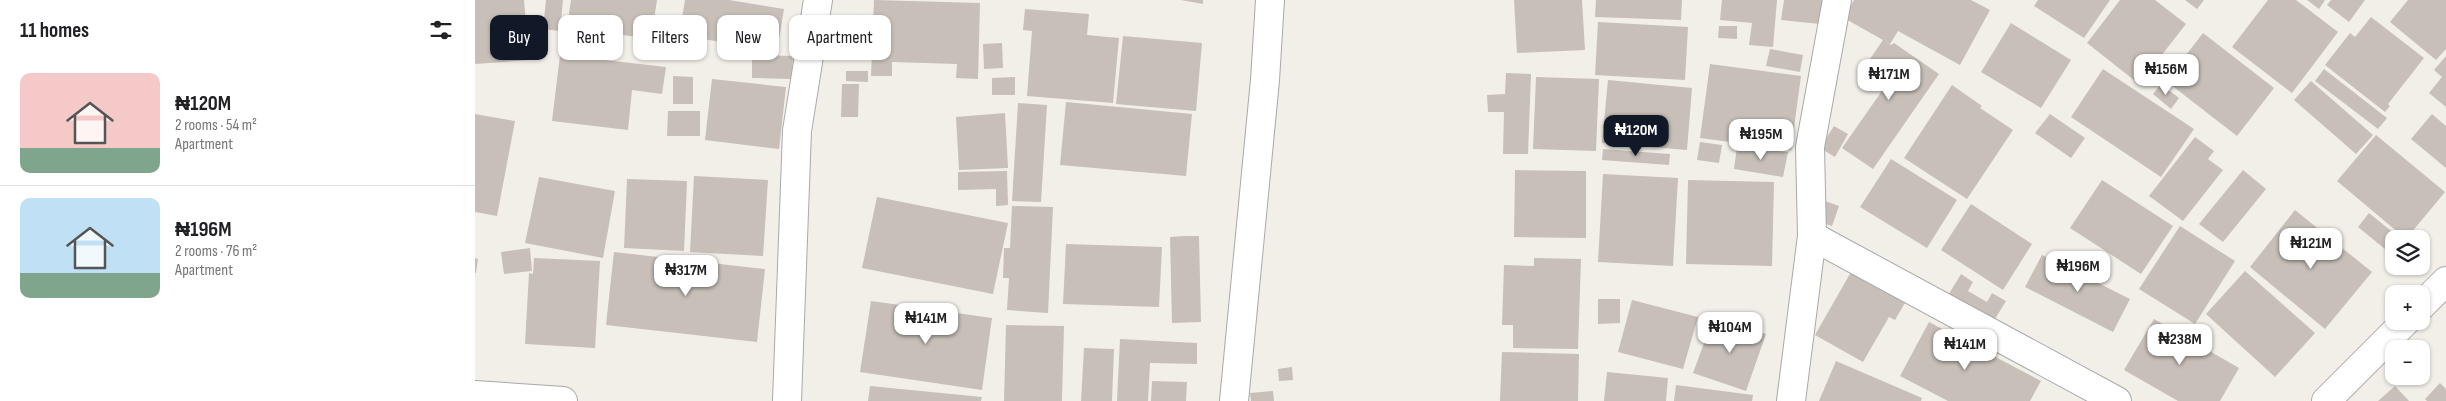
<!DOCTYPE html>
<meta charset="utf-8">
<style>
:root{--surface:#fff;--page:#f6f6f6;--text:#202124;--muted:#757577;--line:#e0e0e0;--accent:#111827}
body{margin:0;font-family:"Sofia Sans Condensed",sans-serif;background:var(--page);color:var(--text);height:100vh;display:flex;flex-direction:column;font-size:19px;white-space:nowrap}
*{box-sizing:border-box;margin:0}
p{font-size:16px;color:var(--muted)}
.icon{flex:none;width:28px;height:28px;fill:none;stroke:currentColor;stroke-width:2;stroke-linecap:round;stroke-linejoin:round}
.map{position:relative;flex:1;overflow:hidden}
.sheet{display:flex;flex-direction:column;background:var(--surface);width:475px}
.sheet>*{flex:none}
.guide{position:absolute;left:15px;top:15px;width:475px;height:45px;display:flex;gap:10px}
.tools{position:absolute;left:1910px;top:230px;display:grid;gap:10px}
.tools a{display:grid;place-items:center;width:45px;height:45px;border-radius:10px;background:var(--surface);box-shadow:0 1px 4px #0004;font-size:25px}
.price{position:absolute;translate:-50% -42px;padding:0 11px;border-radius:10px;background:#fff;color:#222;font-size:16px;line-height:32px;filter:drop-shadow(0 1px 2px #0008)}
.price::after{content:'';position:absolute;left:50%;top:30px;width:15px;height:11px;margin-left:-8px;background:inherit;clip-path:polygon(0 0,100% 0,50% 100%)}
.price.on{background:var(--accent);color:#fff}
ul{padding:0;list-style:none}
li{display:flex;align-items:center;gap:15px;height:125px;padding:0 20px}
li+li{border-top:1px solid var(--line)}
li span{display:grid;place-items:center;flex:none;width:140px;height:100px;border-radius:10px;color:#555}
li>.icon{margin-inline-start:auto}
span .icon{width:60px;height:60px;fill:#fffc;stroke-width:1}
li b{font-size:21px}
h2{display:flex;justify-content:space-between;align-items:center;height:60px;padding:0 20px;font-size:21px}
.tag{padding:0 18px;border-radius:10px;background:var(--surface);box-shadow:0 1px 4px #0004;font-size:18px;line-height:45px}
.tag.on{background:var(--accent);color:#fff}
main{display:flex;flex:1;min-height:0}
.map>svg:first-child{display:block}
.building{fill:#c7bfb8}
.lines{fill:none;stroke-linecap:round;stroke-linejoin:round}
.street-casing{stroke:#a9a9a9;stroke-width:30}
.street{stroke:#fff;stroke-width:28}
</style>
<main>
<section class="sheet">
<h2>11 homes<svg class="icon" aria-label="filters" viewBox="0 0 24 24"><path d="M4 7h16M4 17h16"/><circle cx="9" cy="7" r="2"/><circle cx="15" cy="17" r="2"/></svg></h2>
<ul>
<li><span style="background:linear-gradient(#f6c9c9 75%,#7fa58c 0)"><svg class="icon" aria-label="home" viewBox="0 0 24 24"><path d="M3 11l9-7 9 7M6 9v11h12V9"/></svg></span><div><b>₦120M</b><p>2 rooms · 54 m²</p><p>Apartment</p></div></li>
<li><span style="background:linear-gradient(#bfe0f5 75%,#7fa58c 0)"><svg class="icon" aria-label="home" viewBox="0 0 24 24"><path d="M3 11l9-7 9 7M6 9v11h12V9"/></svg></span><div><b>₦196M</b><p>2 rooms · 76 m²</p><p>Apartment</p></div></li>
</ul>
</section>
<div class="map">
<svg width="1971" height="401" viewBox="0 0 1971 401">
<rect width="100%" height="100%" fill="#f2efe9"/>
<path class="building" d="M 0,0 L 49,0 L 54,60 L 0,64 Z
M 71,0 L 88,0 L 85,31 L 68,29 Z
M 96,0 L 182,0 L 176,39 L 92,27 Z
M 210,0 L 254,0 L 309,9 L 302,51 L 204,35 Z
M 399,0 L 505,3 L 503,79 L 481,78 L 482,64 L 417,62 L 417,76 L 396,76 Z
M 706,0 L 728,0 L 728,4 Z
M 1039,0 L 1107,0 L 1110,50 L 1042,53 Z
M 1121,0 L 1207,0 L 1206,20 L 1120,17 Z
M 1247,0 L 1302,0 L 1298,47 L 1274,45 L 1277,23 L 1245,20 Z
M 1309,0 L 1348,0 L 1345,24 L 1306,20 Z
M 1379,0 L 1496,0 L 1515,10 L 1485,65 L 1423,31 L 1415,44 L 1369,18 Z
M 1563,0 L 1635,0 L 1609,38 L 1559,6 Z
M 1645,0 L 1680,0 L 1711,24 L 1664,84 L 1612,43 Z
M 1710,0 L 1729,0 L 1722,9 Z
M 1793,0 L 1821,0 L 1863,32 L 1817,93 L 1757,47 Z
M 1832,0 L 1850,0 L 1844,9 Z
M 1856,0 L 1890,0 L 1874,22 L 1852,5 Z
M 1933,0 L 1971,0 L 1971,49 L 1961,60 L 1915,22 Z
M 550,9 L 614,14 L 612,35 L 644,38 L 638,103 L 552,96 L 557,31 L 548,30 Z
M 1896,17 L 1949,58 L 1913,104 L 1915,106 L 1910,112 L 1850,65 L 1875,33 L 1880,37 Z
M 1123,22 L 1213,27 L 1210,80 L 1120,75 Z
M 1536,23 L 1596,60 L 1566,108 L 1506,72 Z
M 1244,26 L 1262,26 L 1262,39 L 1243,38 Z
M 1728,33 L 1799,88 L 1762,136 L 1691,81 Z
M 648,36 L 727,43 L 721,111 L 641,104 Z
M 1408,40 L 1416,45 L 1419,43 L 1464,74 L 1398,169 L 1367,148 L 1409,88 L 1386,72 Z
M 527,43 L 528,68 L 509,69 L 508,44 Z
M 1295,49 L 1328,55 L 1325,72 L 1291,66 Z
M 85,55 L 191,67 L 187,94 L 157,90 L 153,130 L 77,121 Z
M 277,55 L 318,56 L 317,79 L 277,78 Z
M 1971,56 L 1971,107 L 1954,93 L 1967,77 L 1959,70 Z
M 1235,64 L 1326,76 L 1316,150 L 1225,138 Z
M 1628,69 L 1719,129 L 1686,177 L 1596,117 Z
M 1849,69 L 1912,118 L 1903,129 L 1840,81 Z
M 371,71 L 393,71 L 393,82 L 371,81 Z
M 1031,73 L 1056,74 L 1053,154 L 1028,154 L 1029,112 L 1013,112 L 1012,95 L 1030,94 Z
M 198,76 L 218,77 L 218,104 L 198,104 Z
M 540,77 L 540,95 L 517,95 L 517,78 Z
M 1061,77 L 1124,79 L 1121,151 L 1058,149 Z
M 237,79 L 311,87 L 304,149 L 230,140 Z
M 1133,80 L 1217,88 L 1212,150 L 1127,143 Z
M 1836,81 L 1898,135 L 1881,154 L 1819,100 Z
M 367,84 L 384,84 L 383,117 L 366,117 Z
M 1686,84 L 1704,98 L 1696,109 L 1678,94 Z
M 1477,85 L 1507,106 L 1505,108 L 1538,130 L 1492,199 L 1429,158 Z
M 591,102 L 717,114 L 711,176 L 585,165 Z
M 543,103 L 572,105 L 566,202 L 537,201 Z
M 193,111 L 225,111 L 225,136 L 192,136 Z
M 530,113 L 533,168 L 484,170 L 481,117 Z
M 0,114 L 40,121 L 22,216 L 0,212 Z
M 1575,114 L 1610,138 L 1596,158 L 1560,133 Z
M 1957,114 L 1971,126 L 1971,168 L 1936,139 Z
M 1359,126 L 1373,134 L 1360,157 L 1345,148 Z
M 1901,135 L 1970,192 L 1931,239 L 1862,181 Z
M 1720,137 L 1739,151 L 1733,159 L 1748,170 L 1708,221 L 1674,196 Z
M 1225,142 L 1247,145 L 1244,163 L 1222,160 Z
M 1262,147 L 1313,152 L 1308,177 L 1259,169 Z
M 1128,149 L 1195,154 L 1194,165 L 1127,160 Z
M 1416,159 L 1482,200 L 1452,248 L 1385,207 Z
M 1040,170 L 1111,171 L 1111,238 L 1039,237 Z
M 1768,170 L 1791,189 L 1748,242 L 1724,224 Z
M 532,171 L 533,205 L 521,206 L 521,189 L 483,190 L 483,172 Z
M 1128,174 L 1203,178 L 1198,266 L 1123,262 Z
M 219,176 L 293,180 L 288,256 L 215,252 Z
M 64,177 L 140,191 L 128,258 L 50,243 Z
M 152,179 L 212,181 L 209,251 L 149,248 Z
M 1213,180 L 1299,182 L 1297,266 L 1211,264 Z
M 1627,180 L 1698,226 L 1666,274 L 1595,228 Z
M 402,197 L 533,223 L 518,294 L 387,268 Z
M 1350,201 L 1364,206 L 1357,226 L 1342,221 Z
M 1496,204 L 1557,244 L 1528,290 L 1466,250 Z
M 537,206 L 578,207 L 573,313 L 532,310 L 534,278 L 528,278 L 529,248 L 535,248 Z
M 1820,210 L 1897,272 L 1850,329 L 1775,267 Z
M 1894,213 L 1926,239 L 1919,239 L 1919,250 L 1916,254 L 1883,227 Z
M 1705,226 L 1760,261 L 1720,324 L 1664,289 Z
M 709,236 L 724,236 L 726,322 L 697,323 L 695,237 Z
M 591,244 L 687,247 L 684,307 L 588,304 Z
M 55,248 L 57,271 L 29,274 L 26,252 Z
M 139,252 L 290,269 L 282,342 L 131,325 Z
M 1567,255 L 1655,299 L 1638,332 L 1550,287 Z
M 0,258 L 3,259 L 1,273 L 0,273 Z
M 59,258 L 125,261 L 120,348 L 50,344 L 54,273 L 58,274 Z
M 1059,258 L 1106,259 L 1103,349 L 1038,348 L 1038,325 L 1027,325 L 1029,265 L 1059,266 Z
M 1380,265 L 1434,296 L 1420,320 L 1414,317 L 1388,362 L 1340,335 Z
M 1770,271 L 1840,333 L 1800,377 L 1731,314 Z
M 1486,274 L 1498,282 L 1493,291 L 1512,302 L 1517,293 L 1531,301 L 1517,324 L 1472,297 Z
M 1123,299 L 1145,299 L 1145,323 L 1123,324 Z
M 1157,300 L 1223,317 L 1208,369 L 1143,352 Z
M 396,301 L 517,318 L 507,390 L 385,372 Z
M 1239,316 L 1291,334 L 1271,391 L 1218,373 Z
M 1679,319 L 1764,368 L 1745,401 L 1703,401 L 1649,370 Z
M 1454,322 L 1566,381 L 1555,401 L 1473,401 L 1425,376 Z
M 531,325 L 589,326 L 587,401 L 529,401 Z
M 645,339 L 722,343 L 722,364 L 675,363 L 673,401 L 642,401 Z
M 609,348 L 639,349 L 637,401 L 606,401 Z
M 1027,352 L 1104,354 L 1103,401 L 1025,401 Z
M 1361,361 L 1447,398 L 1446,401 L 1344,401 Z
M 817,367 L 818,380 L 804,381 L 803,369 Z
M 1132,372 L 1193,378 L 1191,401 L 1129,401 Z
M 677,381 L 712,382 L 711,401 L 676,401 Z
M 1965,383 L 1971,389 L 1971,401 L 1952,401 L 1950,399 Z
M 1201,385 L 1278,395 L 1277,401 L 1199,401 Z
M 395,386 L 507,397 L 506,401 L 393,401 Z
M 1920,386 L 1934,401 L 1903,401 Z
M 798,391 L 799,401 L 776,401 L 775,393 Z"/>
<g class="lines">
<defs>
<path id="street" d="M 1337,236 L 1642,401
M 1946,306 L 1971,281
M 0,395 L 88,401
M 312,401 L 322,131 L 343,0
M 759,401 L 790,80 L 795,0
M 1316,401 L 1337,236 L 1335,147 L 1362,0
M 1851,401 L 1931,321"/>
</defs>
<use href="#street" class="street-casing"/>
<use href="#street" class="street"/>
</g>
</svg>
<div class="tools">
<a><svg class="icon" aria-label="layers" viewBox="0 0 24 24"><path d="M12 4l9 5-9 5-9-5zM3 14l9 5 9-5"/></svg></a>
<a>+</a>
<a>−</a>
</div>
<b class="price" style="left:1691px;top:96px">₦156M</b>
<b class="price" style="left:1414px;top:101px">₦171M</b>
<b class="price on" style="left:1161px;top:157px">₦120M</b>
<b class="price" style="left:1286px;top:161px">₦195M</b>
<b class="price" style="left:1836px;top:270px">₦121M</b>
<b class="price" style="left:1603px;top:293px">₦196M</b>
<b class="price" style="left:211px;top:297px">₦317M</b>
<b class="price" style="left:451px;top:345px">₦141M</b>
<b class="price" style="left:1255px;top:354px">₦104M</b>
<b class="price" style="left:1705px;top:366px">₦238M</b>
<b class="price" style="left:1490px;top:371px">₦141M</b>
<div class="guide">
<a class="tag on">Buy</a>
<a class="tag">Rent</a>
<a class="tag">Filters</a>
<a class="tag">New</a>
<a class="tag">Apartment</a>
</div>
</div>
</main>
